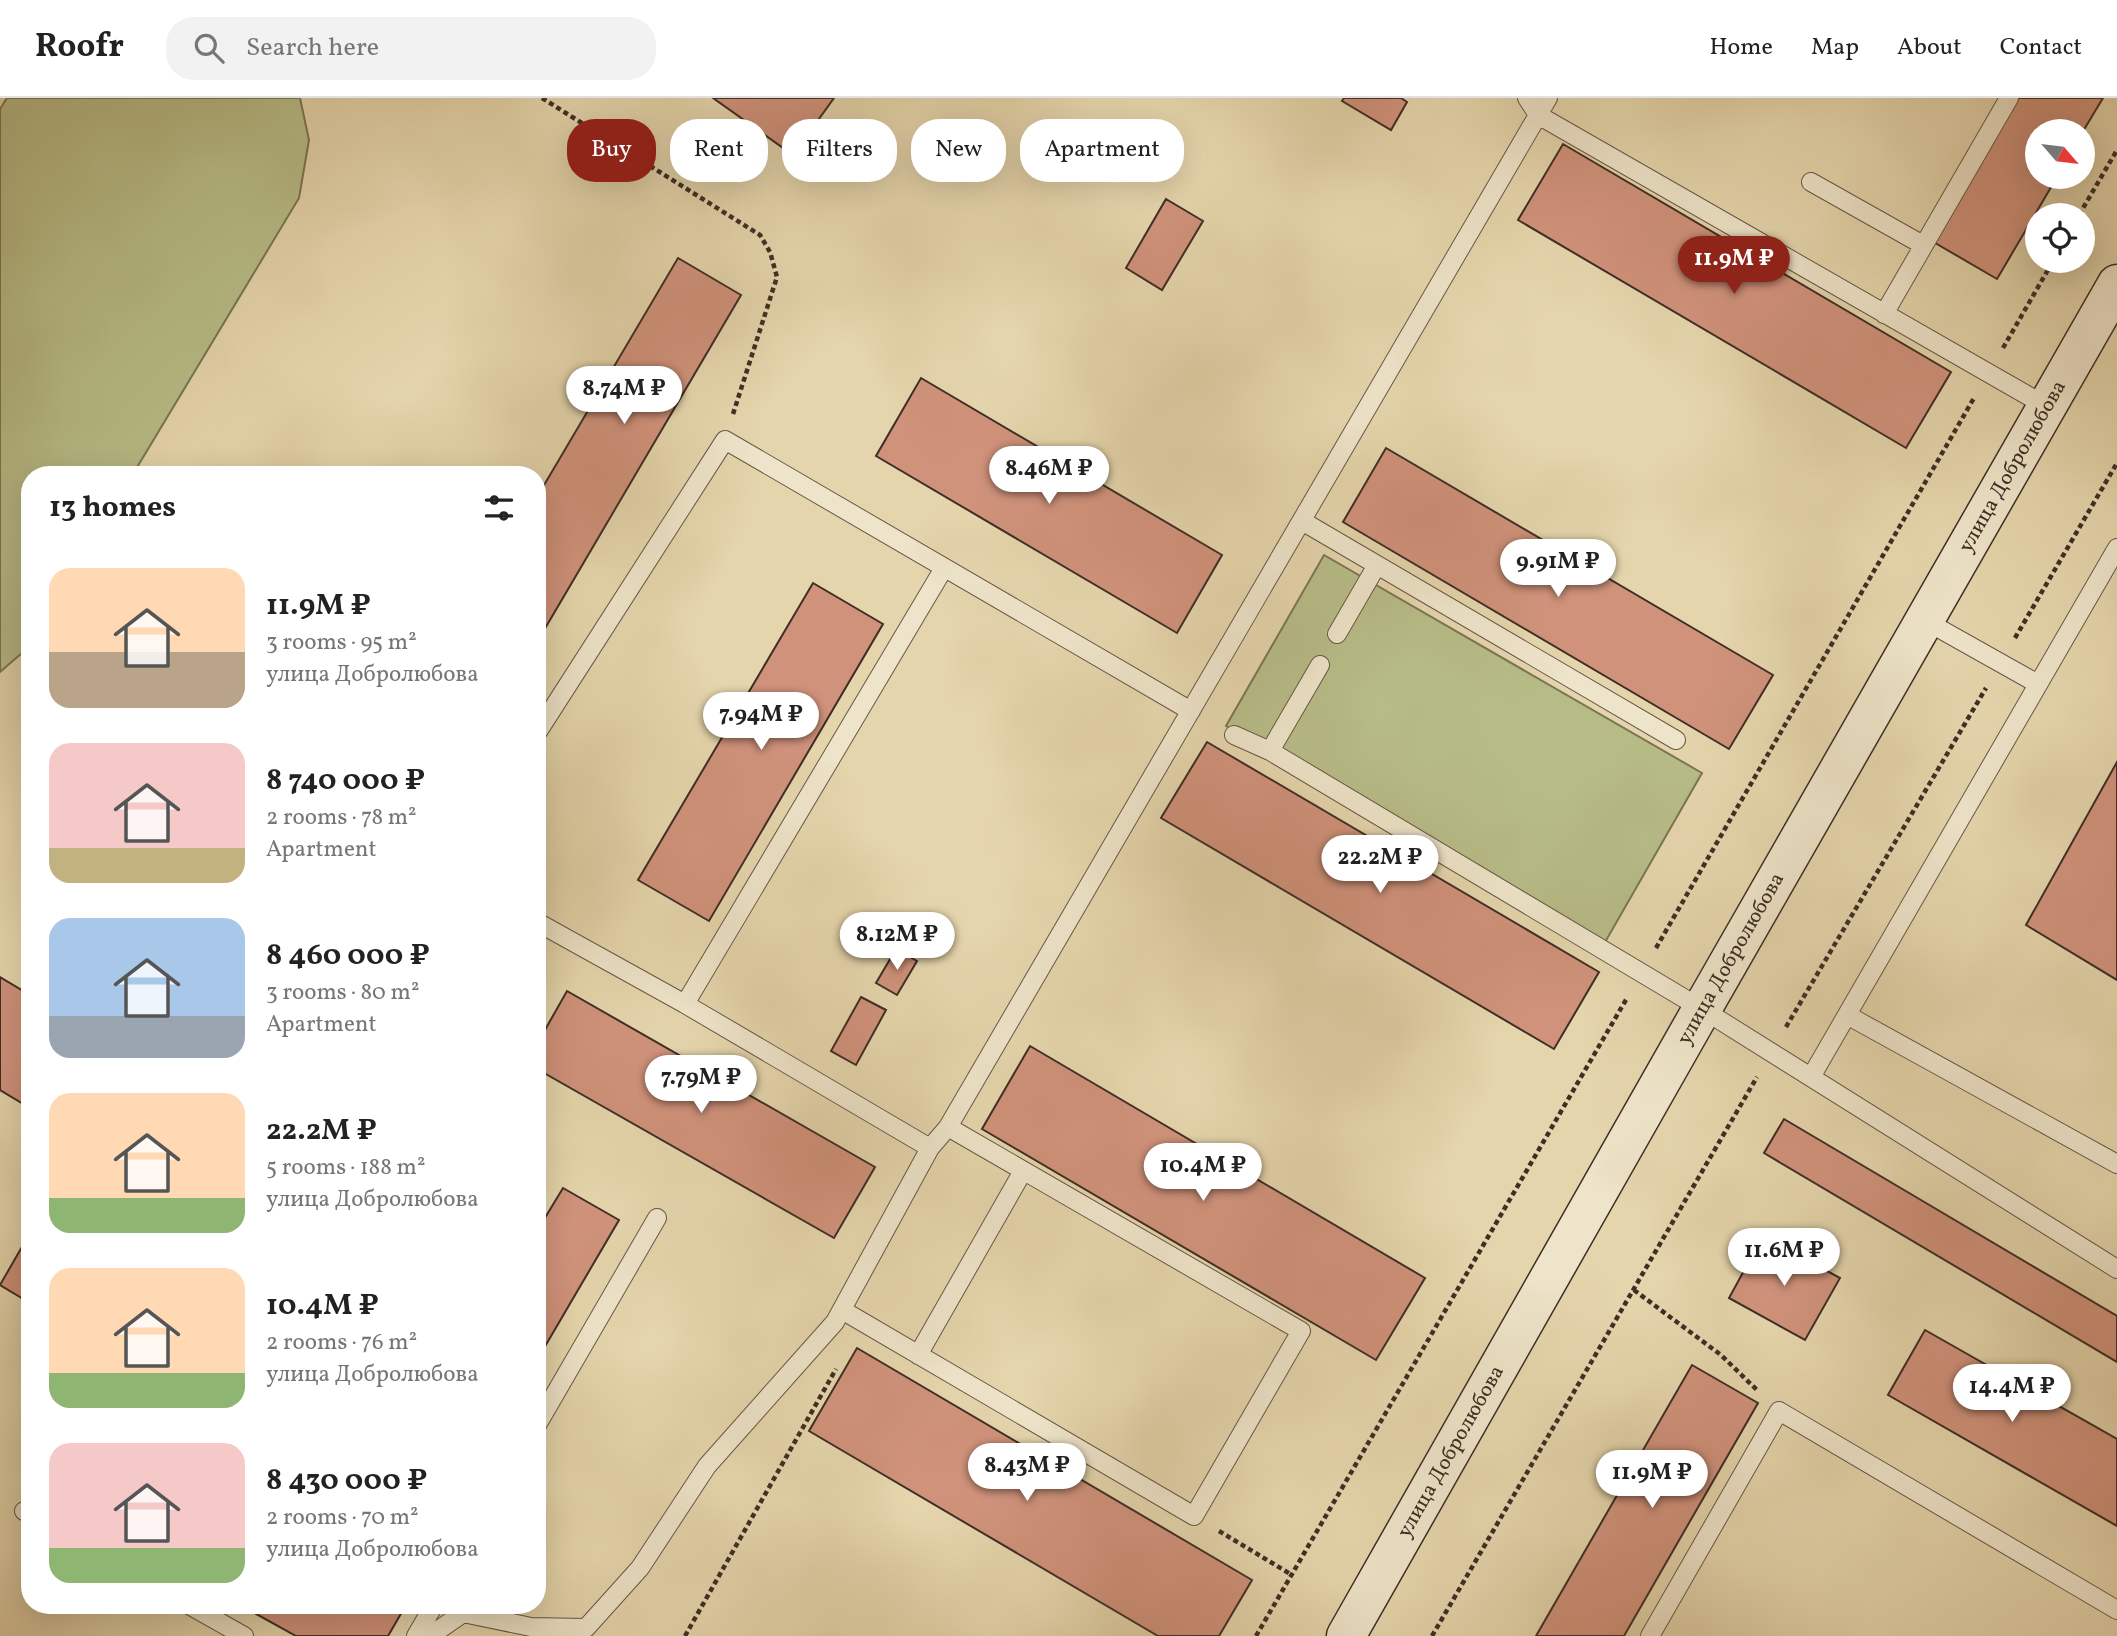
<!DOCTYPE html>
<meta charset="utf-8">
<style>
:root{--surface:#fff;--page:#f2f2f2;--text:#222;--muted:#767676;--line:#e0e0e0;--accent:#8f2418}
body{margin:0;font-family:Vollkorn,serif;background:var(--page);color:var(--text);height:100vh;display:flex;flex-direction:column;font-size:26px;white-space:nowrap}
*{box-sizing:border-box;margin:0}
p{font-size:23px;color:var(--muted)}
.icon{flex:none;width:38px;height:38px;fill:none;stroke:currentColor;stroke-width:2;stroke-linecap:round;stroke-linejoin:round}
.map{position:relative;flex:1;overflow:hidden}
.side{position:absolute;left:21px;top:368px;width:525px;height:1148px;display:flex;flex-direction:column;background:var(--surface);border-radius:28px;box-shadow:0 7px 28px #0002}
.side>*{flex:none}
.top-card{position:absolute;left:567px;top:21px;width:665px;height:63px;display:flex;gap:14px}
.needle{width:46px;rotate:118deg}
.tools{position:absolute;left:2025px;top:21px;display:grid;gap:14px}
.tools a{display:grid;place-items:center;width:70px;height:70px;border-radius:50%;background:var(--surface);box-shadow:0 7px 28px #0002;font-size:35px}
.price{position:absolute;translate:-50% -60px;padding:0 16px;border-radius:24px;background:#fff;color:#222;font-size:23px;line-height:46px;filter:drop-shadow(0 2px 4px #0008)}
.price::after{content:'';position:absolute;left:50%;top:42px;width:21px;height:16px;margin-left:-10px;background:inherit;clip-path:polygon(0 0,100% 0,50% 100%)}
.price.current{background:var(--accent);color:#fff}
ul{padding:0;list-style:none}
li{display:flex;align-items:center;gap:21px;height:175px;padding:0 28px}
li span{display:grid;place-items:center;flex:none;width:196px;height:140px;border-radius:21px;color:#555}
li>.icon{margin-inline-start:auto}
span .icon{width:84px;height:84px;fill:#fffc;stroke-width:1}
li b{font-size:30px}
h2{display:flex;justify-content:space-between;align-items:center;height:84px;padding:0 28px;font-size:30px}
.pill{padding:0 24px;border-radius:28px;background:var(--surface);box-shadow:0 7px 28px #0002;font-size:24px;line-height:63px}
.pill.current{background:var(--accent);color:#fff}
header{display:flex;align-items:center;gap:42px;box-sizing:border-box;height:98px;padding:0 35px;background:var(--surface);border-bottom:2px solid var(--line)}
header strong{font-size:33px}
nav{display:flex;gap:38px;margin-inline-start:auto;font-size:24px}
.search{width:490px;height:63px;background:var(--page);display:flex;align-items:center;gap:18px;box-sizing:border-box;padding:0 24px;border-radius:28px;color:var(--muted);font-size:26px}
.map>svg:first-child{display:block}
.green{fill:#b7bc87;stroke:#7a7556;stroke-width:2}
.building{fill:#d0927b;stroke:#3e2e25;stroke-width:2}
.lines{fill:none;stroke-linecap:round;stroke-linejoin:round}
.lane-casing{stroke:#685847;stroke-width:20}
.secondary-casing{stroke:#3e2e25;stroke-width:41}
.path{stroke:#3e2e25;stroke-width:4.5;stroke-dasharray:5 3.5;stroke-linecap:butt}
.lane{stroke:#eee4c9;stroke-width:18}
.secondary{stroke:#eee4c9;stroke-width:38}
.labels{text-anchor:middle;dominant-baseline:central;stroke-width:5;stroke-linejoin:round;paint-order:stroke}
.street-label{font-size:21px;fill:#3e2e25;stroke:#eee4c9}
</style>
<header>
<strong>Roofr</strong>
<div class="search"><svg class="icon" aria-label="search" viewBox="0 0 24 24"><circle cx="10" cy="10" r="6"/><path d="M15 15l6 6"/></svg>Search here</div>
<nav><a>Home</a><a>Map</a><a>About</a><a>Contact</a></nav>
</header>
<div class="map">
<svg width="2117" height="1538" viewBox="0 0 2117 1538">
<rect width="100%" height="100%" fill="#e5d5ac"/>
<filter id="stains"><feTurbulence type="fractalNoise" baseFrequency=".00286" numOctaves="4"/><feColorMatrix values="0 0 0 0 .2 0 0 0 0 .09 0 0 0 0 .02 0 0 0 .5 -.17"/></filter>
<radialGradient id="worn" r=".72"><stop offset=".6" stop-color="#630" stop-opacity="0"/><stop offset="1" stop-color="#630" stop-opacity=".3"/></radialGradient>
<path class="green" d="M 7,0 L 300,0 L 309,42 L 299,100 L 133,376 L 30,376 L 30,548 L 0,574 L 0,11 Z
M 1324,457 L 1702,675 L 1604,846 L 1226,628 Z"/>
<path class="building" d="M 713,0 L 834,0 L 793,57 Z
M 1344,0 L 1401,0 L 1407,4 L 1391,32 L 1342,3 Z
M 2014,0 L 2103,0 L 2082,35 L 2082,33 L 2037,33 L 2037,79 L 2057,79 L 1997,181 L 1930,142 Z
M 1563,46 L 1951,274 L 1906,350 L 1518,122 Z
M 1166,101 L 1203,123 L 1162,192 L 1126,170 Z
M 678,160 L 741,197 L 537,544 L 537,399 Z
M 921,280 L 1222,457 L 1177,535 L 876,358 Z
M 1386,350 L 1773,577 L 1729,651 L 1343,424 Z
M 813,485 L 883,526 L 709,823 L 638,782 Z
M 1207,644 L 1599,874 L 1554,951 L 1161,720 Z
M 2117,664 L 2117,882 L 2026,827 Z
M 896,851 L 917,863 L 897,897 L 876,885 Z
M 0,879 L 30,897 L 30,1010 L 0,992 Z
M 567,893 L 875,1069 L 834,1140 L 537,971 L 537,946 Z
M 861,899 L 886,912 L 856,967 L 831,953 Z
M 1030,948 L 1425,1180 L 1376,1262 L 982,1031 Z
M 1784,1021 L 2117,1218 L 2117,1264 L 1764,1055 Z
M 563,1090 L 619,1122 L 537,1262 L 537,1133 Z
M 30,1135 L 30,1205 L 0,1187 Z
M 1763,1138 L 1840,1180 L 1805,1242 L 1729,1200 Z
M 1925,1232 L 2117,1341 L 2117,1428 L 1888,1297 Z
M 857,1250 L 1252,1482 L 1219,1538 L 1158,1538 L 809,1333 Z
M 1692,1267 L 1758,1305 L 1624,1538 L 1536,1538 Z
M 240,1507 L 406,1507 L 388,1538 L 296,1538 Z"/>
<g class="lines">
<defs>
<path id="lane" d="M 1548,0 L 1538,17 L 2046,308
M 1811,84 L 1923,147
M 1884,216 L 2009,0
M 1302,423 L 1676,642
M 1924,522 L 2038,586
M 1337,536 L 1377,467
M 537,635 L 725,342 L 1191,613
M 1234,637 L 1270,653 L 1702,911 L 2117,1171
M 1270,653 L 1320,567
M 537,824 L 685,906 L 930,1050
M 685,906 L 944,470
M 1847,917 L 2117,1066
M 1811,979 L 2117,450
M 842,1212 L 1194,1418 L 1301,1233 L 948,1029
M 918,1257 L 1023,1073
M 537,1327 L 657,1120
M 24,1413 L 30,1416
M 189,1507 L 244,1538
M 416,1538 L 434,1507
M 430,1538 L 463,1515 L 531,1529 L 586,1530 L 640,1470 L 707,1368 L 835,1224 L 930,1050 L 948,1029 L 1538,17 L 1527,0
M 1650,1538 L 1779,1313 L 2117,1512"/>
<g id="secondary">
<path id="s1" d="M 1346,1538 L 1702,911 L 2117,186"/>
</g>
</defs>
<use href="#lane" class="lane-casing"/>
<use href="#secondary" class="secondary-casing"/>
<path class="path" d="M 542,0 L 760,137 L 770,154 L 777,179 L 733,316
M 2079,117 L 2117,52
M 2003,250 L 2053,163
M 2015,540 L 2117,365
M 1656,850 L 1974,300
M 1786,929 L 1986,590
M 1634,1192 L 1721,1257 L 1758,1293
M 1219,1433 L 1292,1477
M 685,1538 L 836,1271
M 1256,1538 L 1627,900
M 1432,1538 L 1757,979"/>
<use href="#lane" class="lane"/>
<use href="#secondary" class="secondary"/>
</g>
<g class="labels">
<g class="street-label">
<text stroke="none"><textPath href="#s1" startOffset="1346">улица Добролюбова</textPath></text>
<text stroke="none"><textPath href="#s1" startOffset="779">улица Добролюбова</textPath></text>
<text stroke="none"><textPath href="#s1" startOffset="212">улица Добролюбова</textPath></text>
</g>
</g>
<rect width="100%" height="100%" filter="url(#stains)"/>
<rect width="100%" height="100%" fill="url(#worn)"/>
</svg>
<div class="tools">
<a><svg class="needle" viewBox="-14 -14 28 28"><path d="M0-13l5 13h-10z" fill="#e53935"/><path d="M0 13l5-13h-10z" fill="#767676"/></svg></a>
<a><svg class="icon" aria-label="locate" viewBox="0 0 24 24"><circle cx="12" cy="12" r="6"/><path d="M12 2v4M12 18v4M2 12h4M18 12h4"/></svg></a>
</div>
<b class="price current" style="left:1734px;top:198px">11.9M ₽</b>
<b class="price" style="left:624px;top:328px">8.74M ₽</b>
<b class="price" style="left:1049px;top:408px">8.46M ₽</b>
<b class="price" style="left:1558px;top:501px">9.91M ₽</b>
<b class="price" style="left:761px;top:654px">7.94M ₽</b>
<b class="price" style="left:1380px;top:797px">22.2M ₽</b>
<b class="price" style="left:897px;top:874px">8.12M ₽</b>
<b class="price" style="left:701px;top:1017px">7.79M ₽</b>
<b class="price" style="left:1203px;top:1105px">10.4M ₽</b>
<b class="price" style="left:1784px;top:1190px">11.6M ₽</b>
<b class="price" style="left:2012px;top:1326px">14.4M ₽</b>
<b class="price" style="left:1027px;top:1405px">8.43M ₽</b>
<b class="price" style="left:1652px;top:1412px">11.9M ₽</b>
<div class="top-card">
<a class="pill current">Buy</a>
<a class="pill">Rent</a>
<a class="pill">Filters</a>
<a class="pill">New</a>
<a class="pill">Apartment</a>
</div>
<section class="side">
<h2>13 homes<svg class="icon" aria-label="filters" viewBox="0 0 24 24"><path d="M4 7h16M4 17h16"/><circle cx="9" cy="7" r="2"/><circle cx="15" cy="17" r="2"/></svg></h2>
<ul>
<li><span style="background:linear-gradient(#ffd9b3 60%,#b9a48a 0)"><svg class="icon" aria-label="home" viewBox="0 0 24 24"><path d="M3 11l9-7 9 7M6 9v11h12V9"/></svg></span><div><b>11.9M ₽</b><p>3 rooms · 95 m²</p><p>улица Добролюбова</p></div></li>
<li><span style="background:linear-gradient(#f6c9c9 75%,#c2b280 0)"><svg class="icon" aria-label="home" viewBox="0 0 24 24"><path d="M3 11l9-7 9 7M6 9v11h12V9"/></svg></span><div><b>8 740 000 ₽</b><p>2 rooms · 78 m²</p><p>Apartment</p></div></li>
<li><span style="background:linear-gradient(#a9c7e8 70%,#9aa5b1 0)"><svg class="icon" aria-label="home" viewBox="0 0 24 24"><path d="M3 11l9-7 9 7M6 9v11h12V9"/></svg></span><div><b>8 460 000 ₽</b><p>3 rooms · 80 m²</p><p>Apartment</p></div></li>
<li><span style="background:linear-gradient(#ffd9b3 75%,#8fb573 0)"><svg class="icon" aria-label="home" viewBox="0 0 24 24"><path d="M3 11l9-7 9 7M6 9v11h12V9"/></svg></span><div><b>22.2M ₽</b><p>5 rooms · 188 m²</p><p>улица Добролюбова</p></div></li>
<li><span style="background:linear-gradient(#ffd9b3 75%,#8fb573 0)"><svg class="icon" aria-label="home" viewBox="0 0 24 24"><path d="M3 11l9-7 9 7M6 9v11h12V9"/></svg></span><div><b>10.4M ₽</b><p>2 rooms · 76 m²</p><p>улица Добролюбова</p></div></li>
<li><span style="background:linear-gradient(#f6c9c9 75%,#8fb573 0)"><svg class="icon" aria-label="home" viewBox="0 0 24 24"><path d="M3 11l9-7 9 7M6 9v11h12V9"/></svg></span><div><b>8 430 000 ₽</b><p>2 rooms · 70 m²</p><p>улица Добролюбова</p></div></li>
</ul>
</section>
</div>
